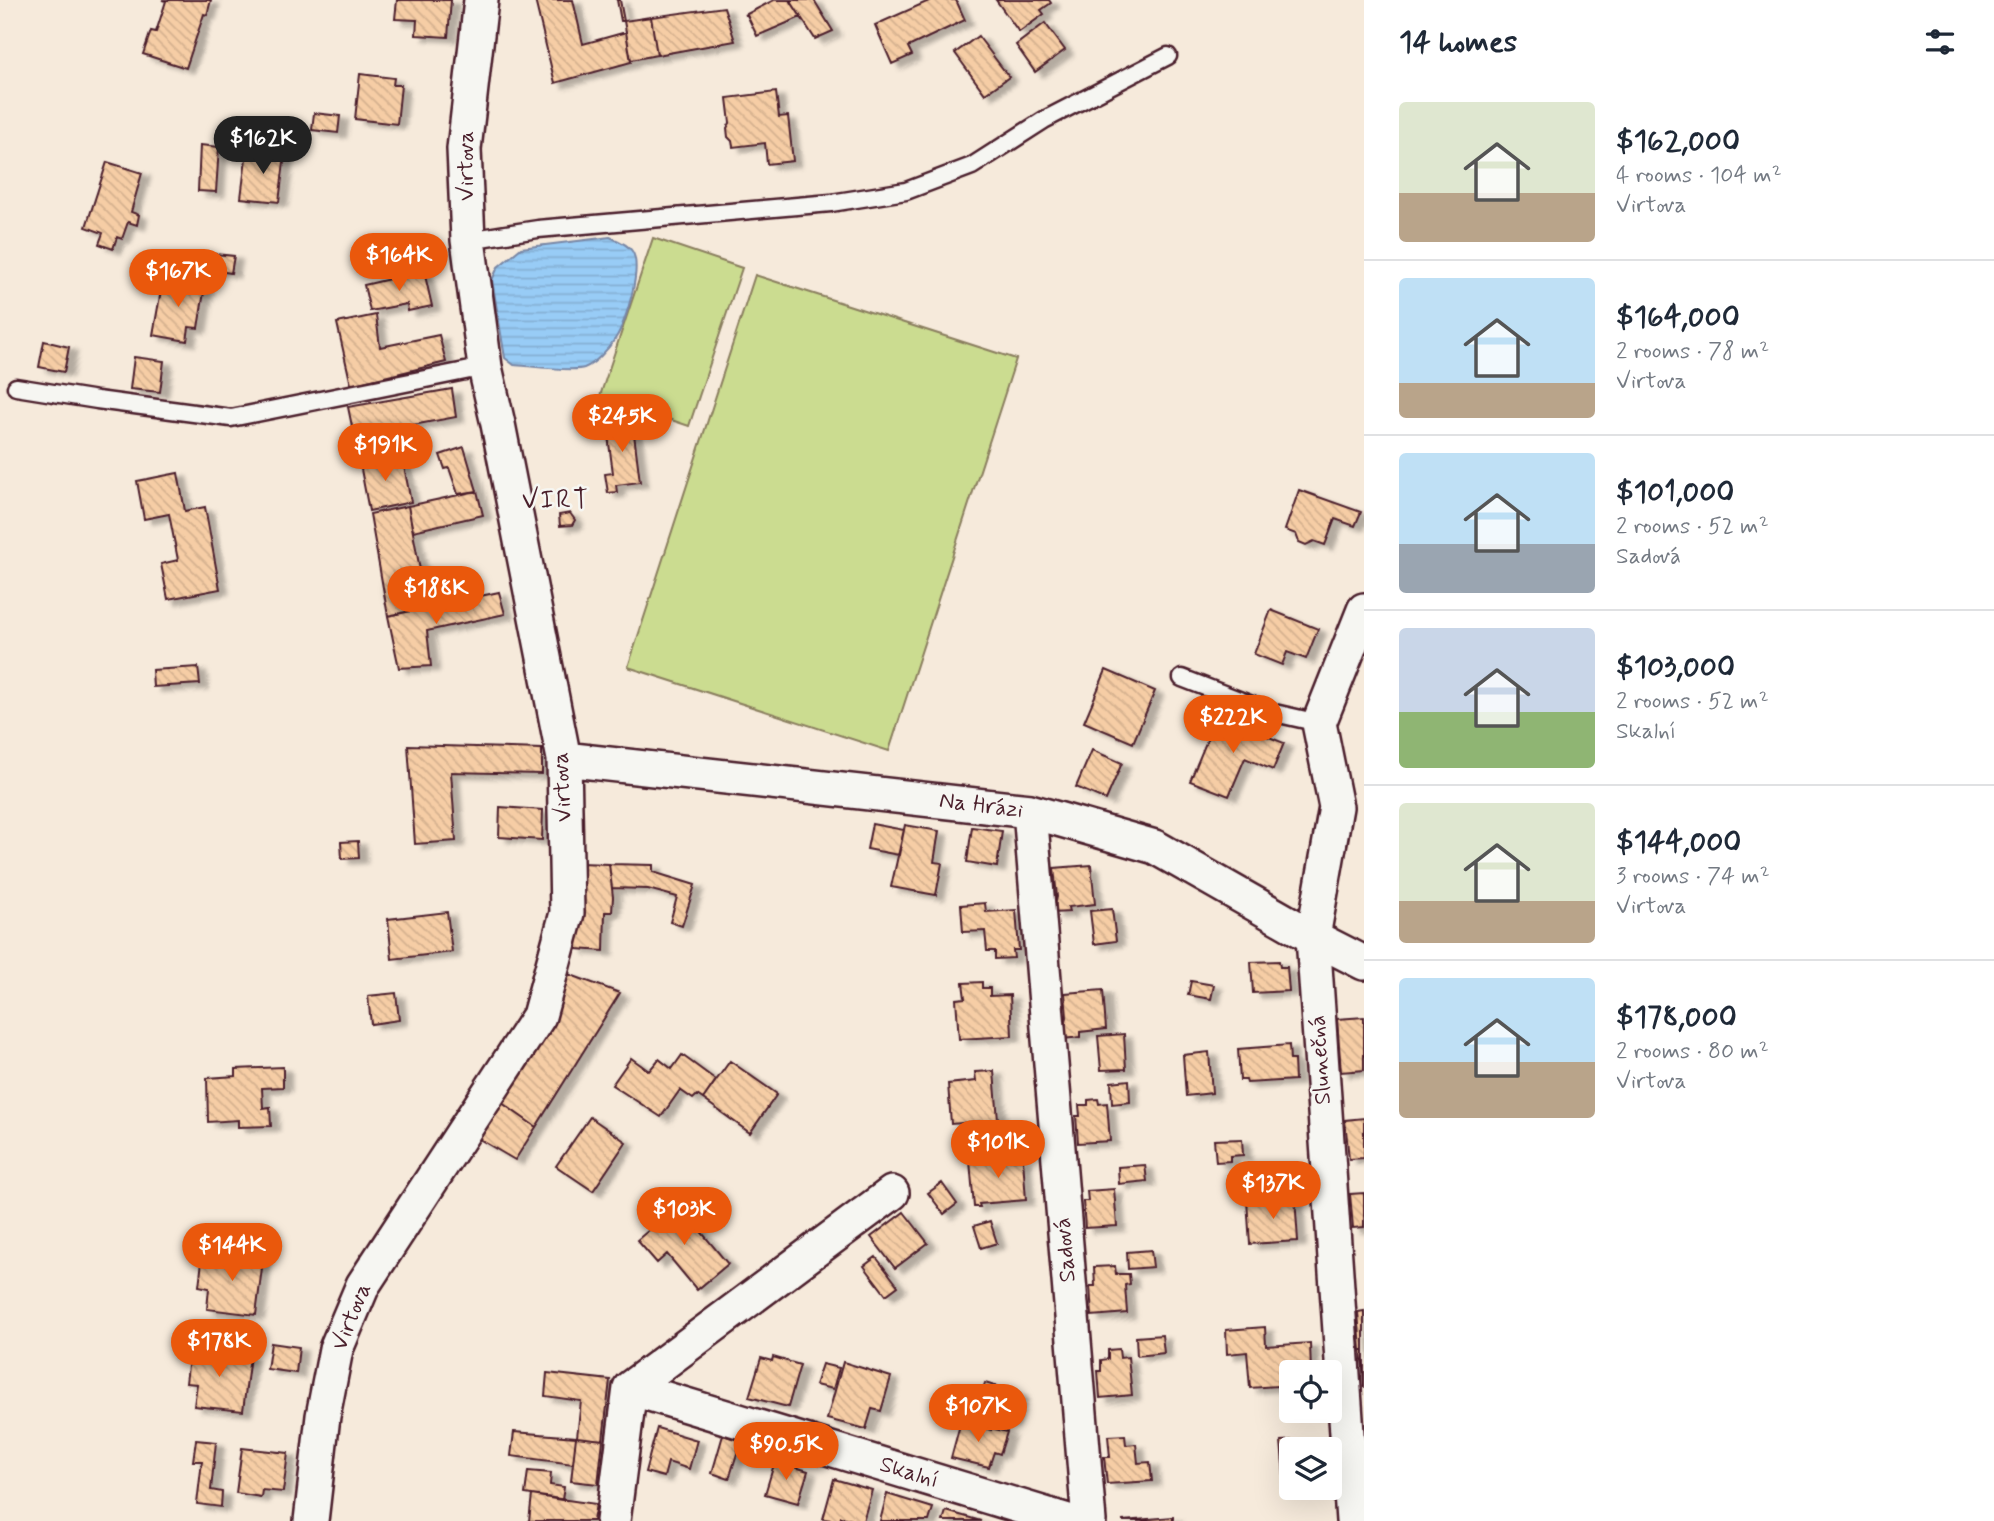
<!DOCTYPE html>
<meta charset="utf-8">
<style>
:root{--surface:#fff;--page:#f2f2f3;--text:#1f2937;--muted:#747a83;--line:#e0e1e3;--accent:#ea580c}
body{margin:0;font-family:Mynerve,sans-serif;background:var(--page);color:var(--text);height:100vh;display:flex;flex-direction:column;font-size:26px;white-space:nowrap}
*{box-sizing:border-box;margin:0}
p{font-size:23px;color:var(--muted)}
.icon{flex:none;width:38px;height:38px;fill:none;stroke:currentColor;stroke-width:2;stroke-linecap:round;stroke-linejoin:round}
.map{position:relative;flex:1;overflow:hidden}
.details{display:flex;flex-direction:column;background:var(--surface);width:630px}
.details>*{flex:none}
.controls{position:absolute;left:1279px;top:1360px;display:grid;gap:14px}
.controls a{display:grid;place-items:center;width:63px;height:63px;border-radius:7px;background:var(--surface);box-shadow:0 7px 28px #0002;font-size:35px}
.price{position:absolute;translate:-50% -60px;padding:0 16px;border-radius:24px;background:var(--accent);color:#fff;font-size:23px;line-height:46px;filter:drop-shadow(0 2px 4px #0008)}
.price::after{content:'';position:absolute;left:50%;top:42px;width:21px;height:16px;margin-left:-10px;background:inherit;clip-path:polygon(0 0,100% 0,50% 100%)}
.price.on{background:#222;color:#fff}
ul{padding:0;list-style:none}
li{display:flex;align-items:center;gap:21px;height:175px;padding:0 35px}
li+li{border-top:2px solid var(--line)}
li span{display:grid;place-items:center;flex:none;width:196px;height:140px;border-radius:7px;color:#555}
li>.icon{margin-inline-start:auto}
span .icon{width:84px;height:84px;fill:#fffc;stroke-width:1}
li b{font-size:30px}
h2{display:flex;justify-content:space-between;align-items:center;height:84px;padding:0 35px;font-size:30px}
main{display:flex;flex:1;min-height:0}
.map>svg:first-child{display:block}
.garden{fill:#cbdc90;stroke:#8a7e5e;stroke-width:2}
.water{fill:url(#water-rules);stroke:#7987a5;stroke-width:2}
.building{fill:url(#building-back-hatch);stroke:#4a1f2b;stroke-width:2;filter:url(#shadow)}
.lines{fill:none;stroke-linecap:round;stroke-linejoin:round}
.lane-casing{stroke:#4a1f2b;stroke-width:21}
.street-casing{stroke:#4a1f2b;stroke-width:38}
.lane{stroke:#f6f6f2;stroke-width:16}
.street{stroke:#f6f6f2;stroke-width:33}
.labels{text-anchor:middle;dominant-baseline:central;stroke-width:5;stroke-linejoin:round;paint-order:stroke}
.street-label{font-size:23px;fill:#4a1f2b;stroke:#f6f6f2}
.quarter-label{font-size:26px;letter-spacing:2px;fill:#4a1f2b;stroke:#f6f6f2}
</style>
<main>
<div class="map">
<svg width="1364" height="1521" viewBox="0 0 1364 1521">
<defs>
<pattern id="water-rules" width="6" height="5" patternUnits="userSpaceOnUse" patternTransform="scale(1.75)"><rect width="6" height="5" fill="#98ccf6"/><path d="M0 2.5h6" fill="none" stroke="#84afd3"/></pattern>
<pattern id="building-back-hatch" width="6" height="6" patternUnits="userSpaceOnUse" patternTransform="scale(1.75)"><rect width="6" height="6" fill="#f6cda5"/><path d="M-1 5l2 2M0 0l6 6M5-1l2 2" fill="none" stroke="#d4b08e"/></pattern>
<filter id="shadow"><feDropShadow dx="8" dy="4.5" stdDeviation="2" flood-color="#0004"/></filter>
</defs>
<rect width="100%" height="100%" fill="#f6eadb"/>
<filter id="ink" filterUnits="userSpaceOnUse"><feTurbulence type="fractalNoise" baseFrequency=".0143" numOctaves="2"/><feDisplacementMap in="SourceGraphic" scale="14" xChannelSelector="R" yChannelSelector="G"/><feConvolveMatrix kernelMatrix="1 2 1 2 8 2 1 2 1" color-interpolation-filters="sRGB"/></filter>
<g filter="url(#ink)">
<path class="garden" d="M 653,238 L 742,268 L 689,426 L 600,396 Z
M 755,275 L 1016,359 L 889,751 L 628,667 Z"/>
<path class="water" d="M 610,237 C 617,240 628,244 632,251 C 643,267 626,323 615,339 C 608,349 595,364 584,368 C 572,372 529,366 514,365 L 505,358 L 492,280 L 498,267 L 521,248 Z"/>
<path class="building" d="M 162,0 L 211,0 L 207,15 L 204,14 L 186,68 L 143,54 L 151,31 L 156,32 L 166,1 Z
M 397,0 L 451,0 L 448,37 L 416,35 L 417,20 L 395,19 Z
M 535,0 L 573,0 L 583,44 L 626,32 L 631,62 L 555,83 Z
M 617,0 L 620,0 L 624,21 L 621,21 Z
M 774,0 L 790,0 L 801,17 L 757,36 L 747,15 L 745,15 Z
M 790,0 L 814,0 L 833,31 L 815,39 Z
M 931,0 L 956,0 L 965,20 L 908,47 L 912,55 L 892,64 L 875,25 Z
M 996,0 L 1049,0 L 1051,3 L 1041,10 L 1044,14 L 1019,32 Z
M 724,7 L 735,41 L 657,55 L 651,17 Z
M 651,17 L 657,55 L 631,60 L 624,21 Z
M 1045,23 L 1065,50 L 1035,72 L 1016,45 Z
M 978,36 L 1009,77 L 985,94 L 955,53 Z
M 360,74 L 394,78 L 393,85 L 401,85 L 397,124 L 355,119 Z
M 776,92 L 779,117 L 788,116 L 793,161 L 767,164 L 765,143 L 733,147 L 732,141 L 728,137 L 727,128 L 730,123 L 727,98 Z
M 314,113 L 340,116 L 338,133 L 312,130 Z
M 200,145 L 219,147 L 216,192 L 198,191 Z
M 247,150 L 285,154 L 279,202 L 241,198 Z
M 107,162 L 142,173 L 131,212 L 139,215 L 137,225 L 128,222 L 122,239 L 117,237 L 113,249 L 99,244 L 103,233 L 86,227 Z
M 215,254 L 234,256 L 231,273 L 213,270 Z
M 424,271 L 432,306 L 408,311 L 407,304 L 370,311 L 364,285 Z
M 163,279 L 205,286 L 198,328 L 189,327 L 187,341 L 153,335 Z
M 376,315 L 380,347 L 439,335 L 446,362 L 351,385 L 337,323 Z
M 44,341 L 69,347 L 64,372 L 39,367 Z
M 134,357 L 164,361 L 160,392 L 130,389 Z
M 452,389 L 456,417 L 354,436 L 348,407 Z
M 632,418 L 640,482 L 616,485 L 617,492 L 608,493 L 605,474 L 613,473 L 606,421 Z
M 383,431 L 388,459 L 360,464 L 354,436 Z
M 464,447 L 477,491 L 458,494 L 449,468 L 445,469 L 440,455 Z
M 402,456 L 411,502 L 369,511 L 360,464 Z
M 178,473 L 185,511 L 205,507 L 220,589 L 168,599 L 161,564 L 178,560 L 169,514 L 144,519 L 137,481 Z
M 1299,490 L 1361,512 L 1355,526 L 1335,519 L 1325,545 L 1314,541 L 1306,545 L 1299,542 L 1296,534 L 1285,530 Z
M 477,491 L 483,515 L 413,531 L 408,506 Z
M 408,506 L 427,607 L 388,616 L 370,514 Z
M 570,513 L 575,520 L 572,525 L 560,526 L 559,515 Z
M 499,592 L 505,614 L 427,631 L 431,666 L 399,668 L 388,616 Z
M 1271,610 L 1318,629 L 1306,659 L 1287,652 L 1282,665 L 1254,654 Z
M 198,667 L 200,684 L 153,687 L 152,670 Z
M 1106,670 L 1155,691 L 1133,743 L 1084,722 Z
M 1217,716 L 1284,743 L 1273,770 L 1245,758 L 1229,796 L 1190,781 Z
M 408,745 L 542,749 L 542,774 L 451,772 L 456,841 L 415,844 Z
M 1092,750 L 1122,763 L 1106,800 L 1076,787 Z
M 500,807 L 543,810 L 542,840 L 499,837 Z
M 872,824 L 904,830 L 899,855 L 867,849 Z
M 905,825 L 939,831 L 934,862 L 942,863 L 936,895 L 891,887 Z
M 972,827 L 1002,831 L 997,867 L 967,862 Z
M 358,841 L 359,858 L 342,859 L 341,842 Z
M 579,863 L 609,864 L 613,897 L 612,912 L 605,912 L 604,951 L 577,949 Z
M 609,864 L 653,865 L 653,872 L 695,885 L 682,926 L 670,922 L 677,897 L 648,889 L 612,888 Z
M 1091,865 L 1095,904 L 1068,907 L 1069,912 L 1053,913 L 1057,897 L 1054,868 Z
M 985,903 L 986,912 L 1016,910 L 1019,950 L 1013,950 L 1014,958 L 995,959 L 995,951 L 987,951 L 985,931 L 963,932 L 961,905 Z
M 1112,909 L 1116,941 L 1094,944 L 1090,911 Z
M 447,912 L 452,952 L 392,959 L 388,919 Z
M 1279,961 L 1280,967 L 1287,967 L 1289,991 L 1253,993 L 1251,962 Z
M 568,974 L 620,993 L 536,1127 L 502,1103 L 542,1039 Z
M 1191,981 L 1214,985 L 1211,999 L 1188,995 Z
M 982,982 L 982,988 L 990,988 L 990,996 L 1010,995 L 1012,1036 L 959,1039 L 956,999 L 965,998 L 963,983 Z
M 1103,990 L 1106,1029 L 1080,1032 L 1080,1037 L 1063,1039 L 1067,1017 L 1065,993 Z
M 396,993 L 399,1020 L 371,1024 L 368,996 Z
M 1364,1017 L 1364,1070 L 1341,1072 L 1337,1019 Z
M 1124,1034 L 1126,1069 L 1101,1070 L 1098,1036 Z
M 1289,1045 L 1290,1060 L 1294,1060 L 1295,1080 L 1247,1083 L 1246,1080 L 1240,1080 L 1238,1049 Z
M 1209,1052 L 1212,1093 L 1186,1096 L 1183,1055 Z
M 682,1055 L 716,1080 L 703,1099 L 697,1095 L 693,1099 L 680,1090 L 661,1117 L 612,1085 L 631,1058 L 649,1071 L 659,1059 L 672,1069 Z
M 730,1061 L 777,1094 L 750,1133 L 703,1099 Z
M 283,1067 L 283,1087 L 262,1088 L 263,1108 L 270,1107 L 271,1126 L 238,1127 L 238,1120 L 208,1122 L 207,1078 L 236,1076 L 236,1069 Z
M 994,1071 L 998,1120 L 951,1124 L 948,1084 L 976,1081 L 975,1072 Z
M 1129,1080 L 1130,1102 L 1112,1104 L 1111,1082 Z
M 1098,1099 L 1099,1104 L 1107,1103 L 1110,1141 L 1078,1143 L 1076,1116 L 1080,1116 L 1079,1105 L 1088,1105 L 1088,1100 Z
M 502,1103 L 536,1127 L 515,1160 L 479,1139 Z
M 590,1117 L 626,1142 L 593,1191 L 556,1166 Z
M 1364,1118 L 1364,1158 L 1349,1159 L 1345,1120 Z
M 1242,1139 L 1243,1155 L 1230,1156 L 1230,1161 L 1216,1162 L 1214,1140 Z
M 1003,1153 L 1004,1160 L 1023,1159 L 1026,1200 L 979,1204 L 980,1207 L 974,1207 L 970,1161 L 985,1159 L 985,1154 Z
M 1145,1165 L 1147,1181 L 1119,1184 L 1118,1167 Z
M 942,1183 L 957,1204 L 944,1214 L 928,1193 Z
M 1114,1189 L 1117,1226 L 1085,1228 L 1083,1201 L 1088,1201 L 1087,1191 Z
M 1364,1193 L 1364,1227 L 1353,1228 L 1350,1194 Z
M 1295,1197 L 1298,1241 L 1250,1244 L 1247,1201 Z
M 679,1205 L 728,1264 L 697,1290 L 667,1254 L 657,1263 L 637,1240 Z
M 904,1212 L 928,1243 L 895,1268 L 871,1237 Z
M 990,1221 L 997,1243 L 981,1248 L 974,1226 Z
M 1151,1250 L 1153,1267 L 1128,1269 L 1127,1252 Z
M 203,1253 L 263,1260 L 256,1315 L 207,1309 L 209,1288 L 199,1286 Z
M 876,1257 L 898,1286 L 886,1295 L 864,1266 Z
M 1115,1266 L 1116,1274 L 1129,1274 L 1130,1284 L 1125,1285 L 1127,1313 L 1092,1316 L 1090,1286 L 1095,1286 L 1094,1267 Z
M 1364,1311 L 1364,1350 L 1361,1350 L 1358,1312 Z
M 1265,1327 L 1266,1346 L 1310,1343 L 1311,1372 L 1292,1372 L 1292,1385 L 1250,1388 L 1247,1352 L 1227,1354 L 1226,1330 Z
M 1162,1335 L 1164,1353 L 1137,1356 L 1136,1337 Z
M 271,1343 L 299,1347 L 296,1373 L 267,1369 Z
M 190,1349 L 250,1356 L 243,1411 L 194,1406 L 197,1384 L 186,1383 Z
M 1119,1349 L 1120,1358 L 1128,1357 L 1132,1395 L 1100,1398 L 1098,1371 L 1101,1371 L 1101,1360 L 1108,1359 L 1108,1350 Z
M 1361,1350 L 1364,1350 L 1364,1388 L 1363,1369 Z
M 773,1357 L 800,1365 L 788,1407 L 749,1397 L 761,1358 L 772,1361 Z
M 843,1362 L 891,1377 L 881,1411 L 872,1409 L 866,1429 L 827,1419 Z
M 822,1364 L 839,1368 L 833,1389 L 815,1385 Z
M 547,1373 L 610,1380 L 603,1440 L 577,1437 L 581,1401 L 545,1396 Z
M 985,1383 L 1020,1394 L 1010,1422 L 976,1411 Z
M 961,1421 L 991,1430 L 991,1428 L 1007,1432 L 1000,1454 L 994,1452 L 989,1467 L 951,1458 Z
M 657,1428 L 697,1440 L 689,1469 L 668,1462 L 664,1477 L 645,1472 Z
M 514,1432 L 576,1437 L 573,1464 L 511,1456 Z
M 723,1435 L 741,1441 L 729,1479 L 712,1473 Z
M 1125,1435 L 1126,1445 L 1136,1444 L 1138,1463 L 1150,1462 L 1152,1481 L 1107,1484 L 1104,1457 L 1110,1457 L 1108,1436 Z
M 576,1437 L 603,1440 L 598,1484 L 571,1481 Z
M 1325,1439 L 1326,1449 L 1292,1449 L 1292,1488 L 1294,1488 L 1285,1488 L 1281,1441 Z
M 196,1440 L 216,1442 L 211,1490 L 222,1492 L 221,1507 L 197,1504 L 202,1461 L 193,1461 Z
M 242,1448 L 288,1453 L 283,1492 L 262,1490 L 261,1497 L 236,1493 Z
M 775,1461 L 808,1471 L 798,1503 L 765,1494 Z
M 528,1471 L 551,1473 L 550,1485 L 564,1487 L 562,1500 L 525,1494 Z
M 834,1479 L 872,1490 L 863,1521 L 856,1521 L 841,1517 L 840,1521 L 823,1519 Z
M 887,1494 L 933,1508 L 929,1521 L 880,1521 Z
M 532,1495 L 596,1504 L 593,1521 L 529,1521 Z
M 946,1511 L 981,1521 L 943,1521 Z
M 1173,1517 L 1173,1521 L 1122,1521 Z"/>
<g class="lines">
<defs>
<path id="lane" d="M 468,240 L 538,229 L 831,203 L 906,191 L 972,166 L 1044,120 L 1168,56
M 16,387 L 97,400 L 231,418 L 485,367
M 1182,678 L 1270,712 L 1319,723"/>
<path id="street" d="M 564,759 L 1030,811 L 1155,847 L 1313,937 L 1364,963
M 1030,811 L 1089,1521
M 630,1388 L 1068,1521
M 311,1521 L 323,1416 L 336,1349 L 363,1285 L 539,1016 L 567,913 L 564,759 L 498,424 L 485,367 L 468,240 L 464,149 L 481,0
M 613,1521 L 630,1388 L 892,1193
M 1353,1521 L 1313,937 L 1336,807 L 1319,723 L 1364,610"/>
</defs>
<use href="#lane" class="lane-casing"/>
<use href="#street" class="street-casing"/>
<use href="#lane" class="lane"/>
<use href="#street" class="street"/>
</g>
</g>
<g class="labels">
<g class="street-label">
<text transform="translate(467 166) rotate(-90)">Virtova</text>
<text transform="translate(563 787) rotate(-93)">Virtova</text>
<text transform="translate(981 806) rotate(7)">Na Hrázi</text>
<text transform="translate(1321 1060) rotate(-94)">Slunečná</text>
<text transform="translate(1066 1250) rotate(-95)">Sadová</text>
<text transform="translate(352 1317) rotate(-68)">Virtova</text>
<text transform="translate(909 1473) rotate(17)">Skalní</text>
</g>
<g class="quarter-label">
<text x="556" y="501">VIRT</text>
</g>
</g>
</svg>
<div class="controls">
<a><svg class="icon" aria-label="locate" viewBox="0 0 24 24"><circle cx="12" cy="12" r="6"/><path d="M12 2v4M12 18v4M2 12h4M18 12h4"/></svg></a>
<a><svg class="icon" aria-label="layers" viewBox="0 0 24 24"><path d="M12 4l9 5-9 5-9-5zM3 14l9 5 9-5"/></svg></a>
</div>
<b class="price on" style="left:263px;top:176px">$162K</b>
<b class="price" style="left:399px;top:293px">$164K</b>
<b class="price" style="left:178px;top:309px">$167K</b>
<b class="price" style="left:622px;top:454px">$245K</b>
<b class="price" style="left:385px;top:483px">$191K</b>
<b class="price" style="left:436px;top:626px">$188K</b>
<b class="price" style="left:1233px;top:755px">$222K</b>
<b class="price" style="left:998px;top:1180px">$101K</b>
<b class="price" style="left:1273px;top:1221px">$137K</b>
<b class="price" style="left:684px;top:1247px">$103K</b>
<b class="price" style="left:232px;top:1283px">$144K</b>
<b class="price" style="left:219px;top:1379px">$178K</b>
<b class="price" style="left:978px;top:1444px">$107K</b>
<b class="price" style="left:786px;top:1482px">$90.5K</b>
</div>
<section class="details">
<h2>14 homes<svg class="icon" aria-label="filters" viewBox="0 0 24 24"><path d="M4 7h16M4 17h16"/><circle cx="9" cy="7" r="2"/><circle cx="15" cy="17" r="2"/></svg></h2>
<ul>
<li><span style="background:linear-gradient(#dfe7d0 65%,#b9a48a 0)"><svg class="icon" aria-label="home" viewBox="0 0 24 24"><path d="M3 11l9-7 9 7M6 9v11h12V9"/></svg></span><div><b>$162,000</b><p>4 rooms · 104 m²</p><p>Virtova</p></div></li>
<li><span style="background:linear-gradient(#bfe0f5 75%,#b9a48a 0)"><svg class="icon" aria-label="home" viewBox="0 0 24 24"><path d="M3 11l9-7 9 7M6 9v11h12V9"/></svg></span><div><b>$164,000</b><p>2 rooms · 78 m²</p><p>Virtova</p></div></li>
<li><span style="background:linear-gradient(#bfe0f5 65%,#9aa5b1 0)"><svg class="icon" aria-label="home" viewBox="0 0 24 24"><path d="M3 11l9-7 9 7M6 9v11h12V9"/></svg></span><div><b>$101,000</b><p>2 rooms · 52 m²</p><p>Sadová</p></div></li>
<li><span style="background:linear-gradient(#c9d6e8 60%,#8fb573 0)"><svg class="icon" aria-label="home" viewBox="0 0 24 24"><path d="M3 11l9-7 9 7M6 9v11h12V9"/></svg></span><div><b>$103,000</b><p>2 rooms · 52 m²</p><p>Skalní</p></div></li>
<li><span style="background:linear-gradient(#dfe7d0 70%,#b9a48a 0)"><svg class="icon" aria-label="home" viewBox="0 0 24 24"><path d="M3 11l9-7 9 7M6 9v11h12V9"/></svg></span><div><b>$144,000</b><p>3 rooms · 74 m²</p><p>Virtova</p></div></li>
<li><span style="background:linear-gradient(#bfe0f5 60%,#b9a48a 0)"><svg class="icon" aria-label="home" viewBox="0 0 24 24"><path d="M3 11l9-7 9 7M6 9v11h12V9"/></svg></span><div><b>$178,000</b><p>2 rooms · 80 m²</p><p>Virtova</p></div></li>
</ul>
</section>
</main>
